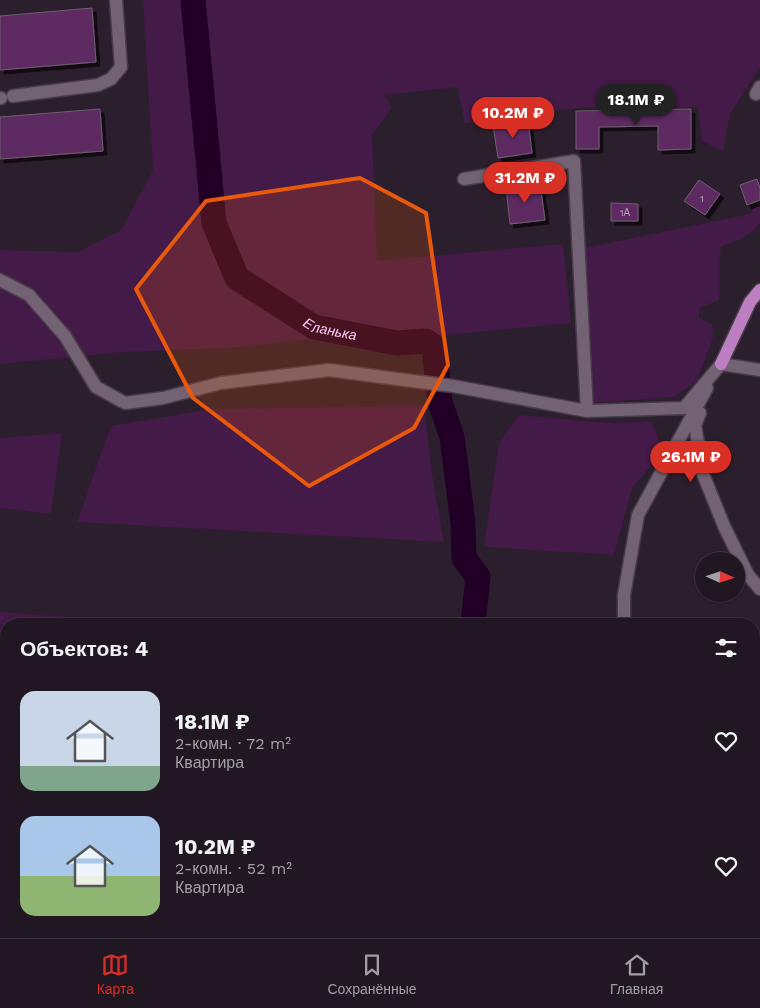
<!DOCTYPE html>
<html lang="ru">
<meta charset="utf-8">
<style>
:root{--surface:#211722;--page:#2d242f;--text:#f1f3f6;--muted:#a29fa5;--line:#3e3640;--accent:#d93025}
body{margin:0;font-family:"Work Sans",sans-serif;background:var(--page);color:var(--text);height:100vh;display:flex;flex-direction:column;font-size:19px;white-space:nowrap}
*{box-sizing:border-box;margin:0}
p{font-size:16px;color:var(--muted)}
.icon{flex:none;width:28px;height:28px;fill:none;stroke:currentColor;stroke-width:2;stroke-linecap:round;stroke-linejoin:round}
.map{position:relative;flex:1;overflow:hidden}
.panel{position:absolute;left:0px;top:618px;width:760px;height:321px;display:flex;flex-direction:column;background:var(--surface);border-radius:20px 20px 0 0;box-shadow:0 1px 4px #0004,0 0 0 1px var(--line)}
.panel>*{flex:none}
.needle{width:32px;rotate:93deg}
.controls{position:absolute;left:695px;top:552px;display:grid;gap:10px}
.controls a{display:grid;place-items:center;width:50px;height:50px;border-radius:50%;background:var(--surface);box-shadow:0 1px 4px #0004,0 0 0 1px var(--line);font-size:25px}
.price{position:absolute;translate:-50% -42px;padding:0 11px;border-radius:18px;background:var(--accent);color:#fff;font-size:16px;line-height:32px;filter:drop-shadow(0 1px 2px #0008)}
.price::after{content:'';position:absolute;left:50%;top:30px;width:15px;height:11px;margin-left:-8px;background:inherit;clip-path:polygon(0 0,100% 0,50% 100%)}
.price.active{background:#222;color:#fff}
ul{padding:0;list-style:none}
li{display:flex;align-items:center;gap:15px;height:125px;padding:0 20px}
li span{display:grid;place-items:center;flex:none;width:140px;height:100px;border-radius:15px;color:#555}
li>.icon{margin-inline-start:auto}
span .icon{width:60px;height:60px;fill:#fffc;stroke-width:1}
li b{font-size:21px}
h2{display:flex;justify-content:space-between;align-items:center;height:60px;padding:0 20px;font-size:21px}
.dock{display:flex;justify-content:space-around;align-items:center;height:70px;border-top:1px solid var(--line);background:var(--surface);font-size:14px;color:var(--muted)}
.dock a{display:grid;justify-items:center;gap:2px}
.dock .active{color:var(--accent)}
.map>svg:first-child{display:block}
.green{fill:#441a48}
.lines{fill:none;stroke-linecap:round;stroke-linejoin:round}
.stream{stroke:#220026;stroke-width:4.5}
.river{stroke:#220026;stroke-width:25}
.building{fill:#5d2a62;stroke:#6e5e6f;filter:url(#shadow)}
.minor-casing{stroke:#473c48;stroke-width:15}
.major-casing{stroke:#473c48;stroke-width:15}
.minor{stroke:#726273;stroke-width:12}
.major{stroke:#bd7fc2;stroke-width:12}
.marked{fill:#e8590c;fill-opacity:0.2;stroke:#e8590c;stroke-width:4;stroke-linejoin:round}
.labels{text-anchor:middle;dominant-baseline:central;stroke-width:4;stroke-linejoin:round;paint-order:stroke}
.number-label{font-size:10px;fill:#b9a6bb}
.water-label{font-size:14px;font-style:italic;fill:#fbcdff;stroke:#221523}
</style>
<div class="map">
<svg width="760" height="938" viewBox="0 0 760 938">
<defs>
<filter id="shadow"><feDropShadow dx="4" dy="4" stdDeviation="0" flood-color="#0009"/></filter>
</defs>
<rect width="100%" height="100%" fill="#2c1f2d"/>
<path class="green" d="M 143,0 L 760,0 L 760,67 L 730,114 L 723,151 L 702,141 L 698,107 L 576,108 L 465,124 L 458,87 L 384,95 L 392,107 L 372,135 L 377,261 L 563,244 L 571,323 L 435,336 L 365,332 L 241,347 L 125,352 L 0,364 L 0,250 L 79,252 L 121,230 L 153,170 Z
M 760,200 L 760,222 L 756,228 L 742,239 L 721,246 L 719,268 L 719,300 L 699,308 L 699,318 L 712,324 L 713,337 L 697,381 L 674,397 L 591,403 L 584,248 L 750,214 Z
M 424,406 L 432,474 L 444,542 L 77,522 L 111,426 L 211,409 Z
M 519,415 L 607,423 L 651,421 L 664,451 L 632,488 L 614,555 L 484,547 L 499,443 Z
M 62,433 L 51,514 L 0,508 L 0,438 Z
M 0,612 L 160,624 L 6,624 L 6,932 L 614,932 L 614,938 L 0,938 Z
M 754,657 L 760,663 L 760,938 L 667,938 L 667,933 L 754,932 Z"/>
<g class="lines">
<path class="stream" d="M 252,938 L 257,932"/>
<g class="river">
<path id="s1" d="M 193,0 L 214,223 L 237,278 L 314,327 L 397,343 L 426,341 L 434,347 L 440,402 L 452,437 L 463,523 L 464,558 L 478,577 L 473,624"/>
<path d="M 488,932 L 491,938"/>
</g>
</g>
<path class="building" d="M 92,8 L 96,62 L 0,70 L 0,16 Z
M 100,109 L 103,151 L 0,159 L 0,117 Z
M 691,109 L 691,149 L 658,150 L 658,126 L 599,127 L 599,149 L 576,149 L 576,111 Z
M 528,120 L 532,153 L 498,158 L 493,125 Z
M 757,179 L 760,188 L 760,200 L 747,205 L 740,185 Z
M 699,180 L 720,194 L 705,215 L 684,201 Z
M 540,184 L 545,220 L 510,224 L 506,188 Z
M 611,203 L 638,204 L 638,221 L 611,221 Z"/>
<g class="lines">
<defs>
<path id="minor" d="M 756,94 L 760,87
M 13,96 L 98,85 L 111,79 L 121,67 L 116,0
M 0,98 L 1,98
M 464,179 L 574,161 L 587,411
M 0,280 L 29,295 L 65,336 L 96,387 L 125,403 L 163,398 L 221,383 L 329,370 L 420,382 L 453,386 L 587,411 L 684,408 L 721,364
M 721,364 L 760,370
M 700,413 L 695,425 L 703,474 L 724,526 L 748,575 L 760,589
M 624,624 L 624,595 L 638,515 L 707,388
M 646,932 L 646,938
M 323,938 L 327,932"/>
<path id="major" d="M 721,364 L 750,302 L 760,290"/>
</defs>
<use href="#minor" class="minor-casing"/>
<use href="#major" class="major-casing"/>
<use href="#minor" class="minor"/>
<use href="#major" class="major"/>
</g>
<path class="marked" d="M 360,178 L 426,213 L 448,365 L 414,428 L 309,486 L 193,398 L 136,289 L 206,201 Z"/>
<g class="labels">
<g class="number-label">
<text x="702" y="198">1</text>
<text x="625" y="212">1А</text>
</g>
<g class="water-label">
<text stroke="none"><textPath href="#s1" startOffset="391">Еланька</textPath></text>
</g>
</g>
</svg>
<div class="controls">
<a><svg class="needle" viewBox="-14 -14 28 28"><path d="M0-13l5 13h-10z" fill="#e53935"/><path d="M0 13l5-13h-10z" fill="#a29fa5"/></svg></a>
</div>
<b class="price active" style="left:636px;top:126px">18.1M ₽</b>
<b class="price" style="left:513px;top:139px">10.2M ₽</b>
<b class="price" style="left:525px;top:204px">31.2M ₽</b>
<b class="price" style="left:691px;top:483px">26.1M ₽</b>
<section class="panel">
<h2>Объектов: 4<svg class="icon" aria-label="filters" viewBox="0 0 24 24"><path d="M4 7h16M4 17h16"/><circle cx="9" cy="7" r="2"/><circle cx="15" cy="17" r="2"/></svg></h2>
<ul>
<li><span style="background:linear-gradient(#c9d6e8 75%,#7fa58c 0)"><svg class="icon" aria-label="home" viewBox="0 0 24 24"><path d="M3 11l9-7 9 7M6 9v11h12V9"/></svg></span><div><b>18.1M ₽</b><p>2-комн. · 72 m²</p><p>Квартира</p></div><svg class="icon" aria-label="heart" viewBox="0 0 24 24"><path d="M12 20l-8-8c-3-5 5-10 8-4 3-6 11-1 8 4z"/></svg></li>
<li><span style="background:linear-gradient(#a9c7e8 60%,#8fb573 0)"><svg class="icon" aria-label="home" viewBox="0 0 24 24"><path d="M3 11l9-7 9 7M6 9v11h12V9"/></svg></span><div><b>10.2M ₽</b><p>2-комн. · 52 m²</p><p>Квартира</p></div><svg class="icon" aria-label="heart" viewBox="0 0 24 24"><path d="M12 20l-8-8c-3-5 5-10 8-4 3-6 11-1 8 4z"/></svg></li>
</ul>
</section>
</div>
<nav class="dock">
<a class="active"><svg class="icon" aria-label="map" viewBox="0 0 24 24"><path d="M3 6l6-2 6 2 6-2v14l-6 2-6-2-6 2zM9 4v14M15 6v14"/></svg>Карта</a>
<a><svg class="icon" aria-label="saved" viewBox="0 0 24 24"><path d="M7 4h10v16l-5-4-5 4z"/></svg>Сохранённые</a>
<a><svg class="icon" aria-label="home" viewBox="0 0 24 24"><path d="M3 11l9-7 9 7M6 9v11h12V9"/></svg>Главная</a>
</nav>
